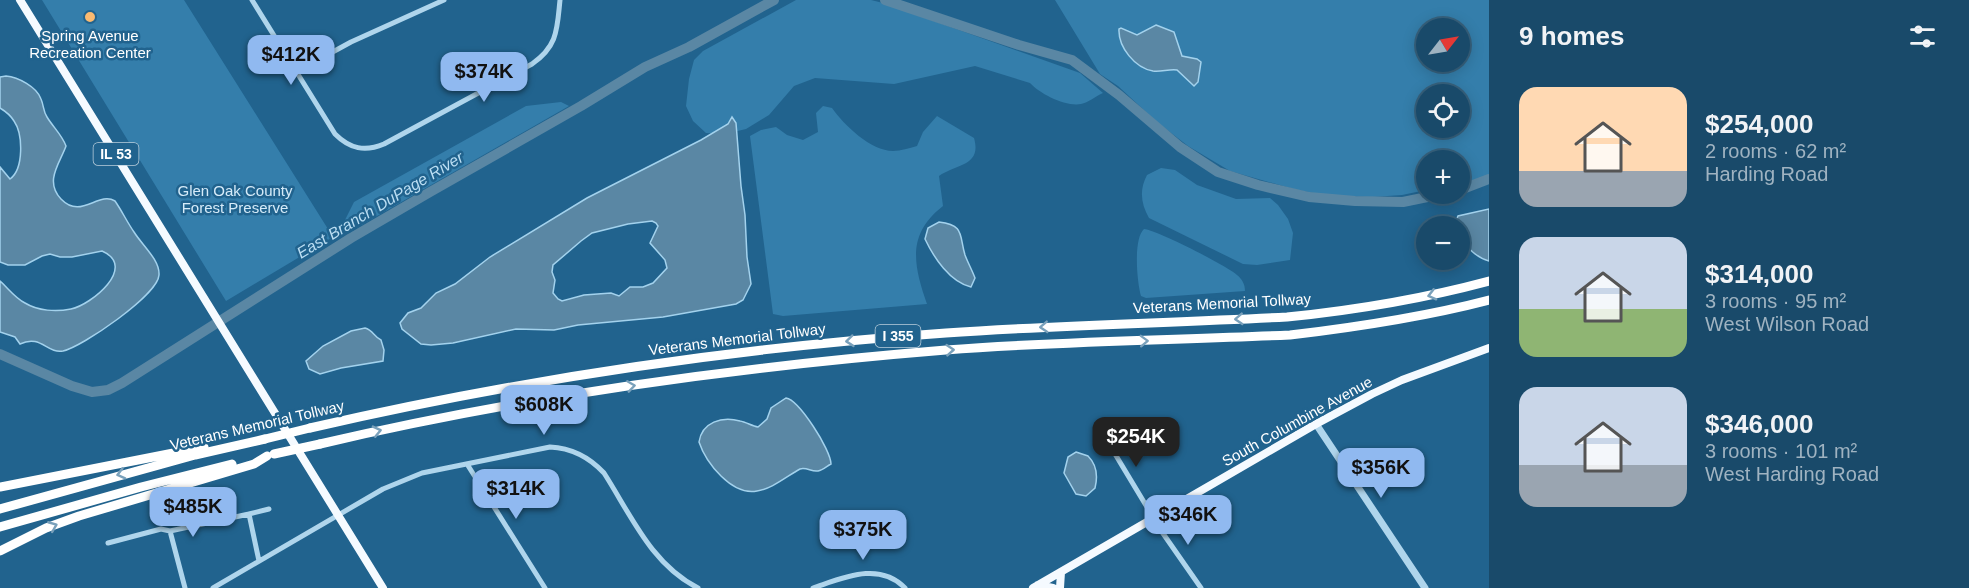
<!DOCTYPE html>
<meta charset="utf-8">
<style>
:root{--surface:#194a6a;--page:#225170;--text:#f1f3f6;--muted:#9fb3c1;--line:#37627e;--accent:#90b9f0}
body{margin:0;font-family:Helvetica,sans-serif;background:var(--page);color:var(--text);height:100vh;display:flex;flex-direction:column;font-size:22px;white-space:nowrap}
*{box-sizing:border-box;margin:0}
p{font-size:20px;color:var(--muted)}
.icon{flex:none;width:33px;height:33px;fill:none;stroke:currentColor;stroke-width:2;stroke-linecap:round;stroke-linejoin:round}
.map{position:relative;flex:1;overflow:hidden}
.panel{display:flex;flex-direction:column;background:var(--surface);width:480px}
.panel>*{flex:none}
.needle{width:39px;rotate:59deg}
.tools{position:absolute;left:1416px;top:18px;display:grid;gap:12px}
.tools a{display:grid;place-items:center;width:54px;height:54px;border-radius:50%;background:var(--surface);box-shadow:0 3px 15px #0003,0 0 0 2px var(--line);font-size:30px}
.price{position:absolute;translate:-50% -51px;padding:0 14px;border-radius:12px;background:var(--accent);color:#111;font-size:20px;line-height:39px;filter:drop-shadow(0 2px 3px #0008)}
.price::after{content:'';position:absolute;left:50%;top:36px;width:18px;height:14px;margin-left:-9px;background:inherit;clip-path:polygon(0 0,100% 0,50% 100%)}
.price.on{background:#222;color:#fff}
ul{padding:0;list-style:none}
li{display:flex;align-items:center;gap:18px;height:150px;padding:0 30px}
li span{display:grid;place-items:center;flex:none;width:168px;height:120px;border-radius:18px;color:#555}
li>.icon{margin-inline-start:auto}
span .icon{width:72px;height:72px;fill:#fffc;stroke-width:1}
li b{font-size:26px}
h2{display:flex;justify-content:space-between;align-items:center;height:72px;padding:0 30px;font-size:26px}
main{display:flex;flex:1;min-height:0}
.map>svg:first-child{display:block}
.green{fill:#347eab;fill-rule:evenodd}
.water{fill:#5a87a4;stroke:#a3d2ed;stroke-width:1.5;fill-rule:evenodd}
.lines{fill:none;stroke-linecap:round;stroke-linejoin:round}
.river{stroke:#5a87a4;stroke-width:10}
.minor{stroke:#afd5ec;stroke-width:5}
.tertiary{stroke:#afd5ec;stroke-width:7}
.primary{stroke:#f5faff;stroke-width:8}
.motorway{stroke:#fff;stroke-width:9}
.motorway-bridge{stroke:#fff;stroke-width:9}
.oneway{stroke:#7aa1bb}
.poi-dot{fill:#f9ba71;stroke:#21638e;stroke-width:2}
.labels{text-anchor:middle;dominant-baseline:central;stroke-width:5;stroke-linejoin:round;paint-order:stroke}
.shield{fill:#21638e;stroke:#bcd0dd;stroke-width:1.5}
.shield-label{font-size:14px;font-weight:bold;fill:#fff}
.poi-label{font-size:15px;fill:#fff;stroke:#21638e}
.park-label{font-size:15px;fill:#d5ebf9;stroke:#21638e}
.street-label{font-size:15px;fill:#fff;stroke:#21638e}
.water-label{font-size:16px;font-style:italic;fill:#bbdef3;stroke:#21638e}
</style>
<main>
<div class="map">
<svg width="1489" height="588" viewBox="0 0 1489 588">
<rect width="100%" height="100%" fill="#21638e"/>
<path class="green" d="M 42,0 L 184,0 L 333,237 L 226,301 Z
M 796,0 L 871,0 L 883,3 L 1080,73 L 1103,93 C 1096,96 1088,103 1081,104 C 1066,107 1040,94 1030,83 L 975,66 L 894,84 L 815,78 L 794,86 L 769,115 L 746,129 L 725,134 L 706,133 L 693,121 L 686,106 L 689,79 L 694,60 L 703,51 Z
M 1055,0 L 1489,0 L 1489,176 L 1460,184 L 1460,160 L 1426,160 L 1426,190 L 1402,195 L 1373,197 L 1331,196 L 1297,190 L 1230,171 L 1188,146 L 1157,122 L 1118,86 L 1100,74 ZM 1426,28 L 1460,28 L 1460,62 L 1426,62 ZM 1426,94 L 1460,94 L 1460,128 L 1426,128 Z
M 561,102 L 569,106 L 349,232 L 343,224 L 354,202 L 526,106 Z
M 823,106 L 832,108 C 844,125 871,151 893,151 C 901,151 909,148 917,146 L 923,132 L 937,116 L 974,138 C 982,166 957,164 939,176 L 943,206 C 907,234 913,264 927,304 L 783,316 L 773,314 L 750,136 L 761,130 L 776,127 L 787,135 L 803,140 L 818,132 L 816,113 Z
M 1161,168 L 1175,170 L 1197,185 L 1236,199 L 1270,198 L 1278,205 L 1288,219 L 1293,233 L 1290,260 L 1257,265 L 1243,264 L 1149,218 C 1141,204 1139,190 1147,175 Z
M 1144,229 C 1157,230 1227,266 1237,275 C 1242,279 1245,284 1245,291 L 1146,298 L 1141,296 C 1137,282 1133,239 1144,229 Z"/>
<path class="water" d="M 1156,25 L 1174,32 L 1182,56 L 1197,59 L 1201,62 L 1198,82 L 1194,86 L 1177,70 C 1169,69 1161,72 1153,71 C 1135,68 1118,47 1119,29 L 1121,28 L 1137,35 Z
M 6,76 C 18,77 37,87 41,99 C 44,106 43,111 47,117 C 53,127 62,135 66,146 C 60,163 44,181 61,199 C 81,220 98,191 115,201 C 122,211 127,222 134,232 C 142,245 160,260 159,275 C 158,295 82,347 63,351 C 47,354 41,334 20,344 L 15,337 L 0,332 L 0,281 C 8,288 15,298 25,303 C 38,311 56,312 71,309 C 91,305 138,267 102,251 L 72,257 L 60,257 L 50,254 L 42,256 L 25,265 L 8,265 L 0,262 L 0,167 L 10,179 C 24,169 23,134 14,121 C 11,116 5,111 0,108 L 0,77 Z
M 732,117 L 736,123 L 741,186 L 745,215 L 747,257 L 751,284 L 743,300 L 736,304 L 663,317 L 578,325 L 554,330 L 516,329 L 453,343 L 431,345 L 421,344 L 402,329 L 400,323 L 408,313 L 421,308 L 436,293 L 455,284 L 490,257 L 587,198 L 701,140 L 728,124 ZM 652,221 L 656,223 L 658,226 L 650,243 L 665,260 L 667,268 L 653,283 L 643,287 L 630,287 L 619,296 L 611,293 L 584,295 L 562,301 L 558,299 L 553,293 L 555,280 L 552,272 L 553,265 L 581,241 L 592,233 L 628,224 Z
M 1489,209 L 1489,261 C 1477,258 1468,248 1460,239 L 1460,226 L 1454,226 L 1458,216 Z
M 939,222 C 965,225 959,235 965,255 C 968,263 972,270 975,278 L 971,287 C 950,282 934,258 925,239 L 928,228 Z
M 365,328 C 373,330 374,337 381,340 L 384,350 L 383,361 L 341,368 L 320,374 L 309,369 L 306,361 L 323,346 L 351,331 Z
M 786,398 C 799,400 831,450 831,464 C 827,466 823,470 818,471 C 811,472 807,467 800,469 C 787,476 772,489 757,491 C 732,496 706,463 699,442 C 702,422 722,416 740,421 C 746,422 752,426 758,427 L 767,419 L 771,408 Z
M 1076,452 L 1088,456 C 1097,465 1098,476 1095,488 L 1086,496 L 1076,494 L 1064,473 L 1068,457 Z"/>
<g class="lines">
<path class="river" d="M 885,0 L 1019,45 L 1072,60 L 1119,95 L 1180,147 L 1218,172 L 1258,185 L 1309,197 L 1355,201 L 1403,202 L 1442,194
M 1460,190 L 1489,179
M 0,354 L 72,386 L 92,392 L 108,390 L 122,383 L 351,238 L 430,192 L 581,106 L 645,67 L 689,47 L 774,0"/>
<path class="minor" d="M 252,0 L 335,134 C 350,149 365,152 384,144 L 532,64 C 558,46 557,29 560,0
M 296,72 L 351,42 L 444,0
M 1100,429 L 1162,532 L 1201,588
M 467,464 L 545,588
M 249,514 L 269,509
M 170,531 L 185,588
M 108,543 L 161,529 L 170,531 L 249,514 L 259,561
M 213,588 L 383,489 L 422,473 L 550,447 C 571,448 590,458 604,473 C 631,515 651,564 698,588
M 813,588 C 843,578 879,561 905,588"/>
<path class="tertiary" d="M 1316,424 L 1425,588"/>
<path class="primary" d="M 20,0 L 383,588
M 1038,585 L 1053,588
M 1033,588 L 1316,424 L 1372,394 L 1402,380 L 1489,348
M 1060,588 L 1061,572"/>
<path class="motorway" d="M 310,428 C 519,380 732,348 946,333 C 1059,325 1173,323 1287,317 C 1356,310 1422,299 1489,281
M 320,444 C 525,396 736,367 946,350 C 1061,341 1176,340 1290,335 C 1357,327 1424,317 1489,300
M 0,487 L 204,447
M 0,509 L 195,455 L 265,439
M 0,527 L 141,487 L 232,464
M 0,551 L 46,528 L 79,516 L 254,464 L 267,456"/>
<path class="motorway-bridge" d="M 265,439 L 310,428
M 274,454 L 320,444"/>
</g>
<defs><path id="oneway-chevron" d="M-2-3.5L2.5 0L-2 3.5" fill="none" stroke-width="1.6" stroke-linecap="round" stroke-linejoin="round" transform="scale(1.5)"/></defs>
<g class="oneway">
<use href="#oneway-chevron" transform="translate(1432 295) rotate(166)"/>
<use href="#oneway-chevron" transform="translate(1239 319) rotate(177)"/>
<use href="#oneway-chevron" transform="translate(1044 327) rotate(177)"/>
<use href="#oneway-chevron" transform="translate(850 341) rotate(174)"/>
<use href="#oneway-chevron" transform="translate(1144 341) rotate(-2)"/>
<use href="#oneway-chevron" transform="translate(950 350) rotate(-4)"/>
<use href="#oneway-chevron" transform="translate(631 386) rotate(-8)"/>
<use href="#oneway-chevron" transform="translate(377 431) rotate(-13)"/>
<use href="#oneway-chevron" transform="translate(121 474) rotate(165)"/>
<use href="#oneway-chevron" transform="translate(53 526) rotate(-22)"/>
</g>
<circle class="poi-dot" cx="90" cy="17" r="6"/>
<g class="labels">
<g class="shield">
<rect x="93.5" y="143" width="45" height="22" rx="4.5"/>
<rect x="875.5" y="325" width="45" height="22" rx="4.5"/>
</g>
<g class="shield-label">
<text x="116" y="154">IL 53</text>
<text x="898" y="336">I 355</text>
</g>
<g class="poi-label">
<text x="90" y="35">Spring Avenue<tspan x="90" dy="17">Recreation Center</tspan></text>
</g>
<g class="park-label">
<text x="235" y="190">Glen Oak County<tspan x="235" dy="17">Forest Preserve</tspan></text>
</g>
<g class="street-label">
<text transform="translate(1222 303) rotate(-3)">Veterans Memorial Tollway</text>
<text transform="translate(737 339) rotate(-7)">Veterans Memorial Tollway</text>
<text transform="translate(1297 421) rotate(-29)">South Columbine Avenue</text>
<text transform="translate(257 425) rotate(-13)">Veterans Memorial Tollway</text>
</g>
<g class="water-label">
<text transform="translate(380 205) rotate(-31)">East Branch DuPage River</text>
</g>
</g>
</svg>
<div class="tools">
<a><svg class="needle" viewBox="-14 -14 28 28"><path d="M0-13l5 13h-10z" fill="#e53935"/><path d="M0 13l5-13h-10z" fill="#9fb3c1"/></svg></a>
<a><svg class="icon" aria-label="locate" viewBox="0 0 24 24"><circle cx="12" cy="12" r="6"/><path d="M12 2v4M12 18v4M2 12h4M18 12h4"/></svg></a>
<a>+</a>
<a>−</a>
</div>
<b class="price" style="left:291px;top:86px">$412K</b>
<b class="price" style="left:484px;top:103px">$374K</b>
<b class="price" style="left:544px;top:436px">$608K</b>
<b class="price on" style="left:1136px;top:468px">$254K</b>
<b class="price" style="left:1381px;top:499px">$356K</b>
<b class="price" style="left:516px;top:520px">$314K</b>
<b class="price" style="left:193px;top:538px">$485K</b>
<b class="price" style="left:1188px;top:546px">$346K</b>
<b class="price" style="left:863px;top:561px">$375K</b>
</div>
<section class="panel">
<h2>9 homes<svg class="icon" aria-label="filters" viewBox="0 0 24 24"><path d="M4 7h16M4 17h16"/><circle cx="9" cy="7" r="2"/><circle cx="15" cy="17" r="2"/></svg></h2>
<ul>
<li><span style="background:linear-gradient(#ffd9b3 70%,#9aa5b1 0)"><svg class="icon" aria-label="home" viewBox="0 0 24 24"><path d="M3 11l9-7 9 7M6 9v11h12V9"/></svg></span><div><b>$254,000</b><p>2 rooms · 62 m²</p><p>Harding Road</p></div></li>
<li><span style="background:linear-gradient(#c9d6e8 60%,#8fb573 0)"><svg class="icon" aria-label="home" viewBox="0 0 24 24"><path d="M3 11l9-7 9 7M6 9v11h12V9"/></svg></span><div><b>$314,000</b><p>3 rooms · 95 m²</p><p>West Wilson Road</p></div></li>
<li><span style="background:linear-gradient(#c9d6e8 65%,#9aa5b1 0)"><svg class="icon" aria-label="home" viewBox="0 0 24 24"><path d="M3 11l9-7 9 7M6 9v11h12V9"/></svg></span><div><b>$346,000</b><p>3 rooms · 101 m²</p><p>West Harding Road</p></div></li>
</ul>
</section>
</main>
